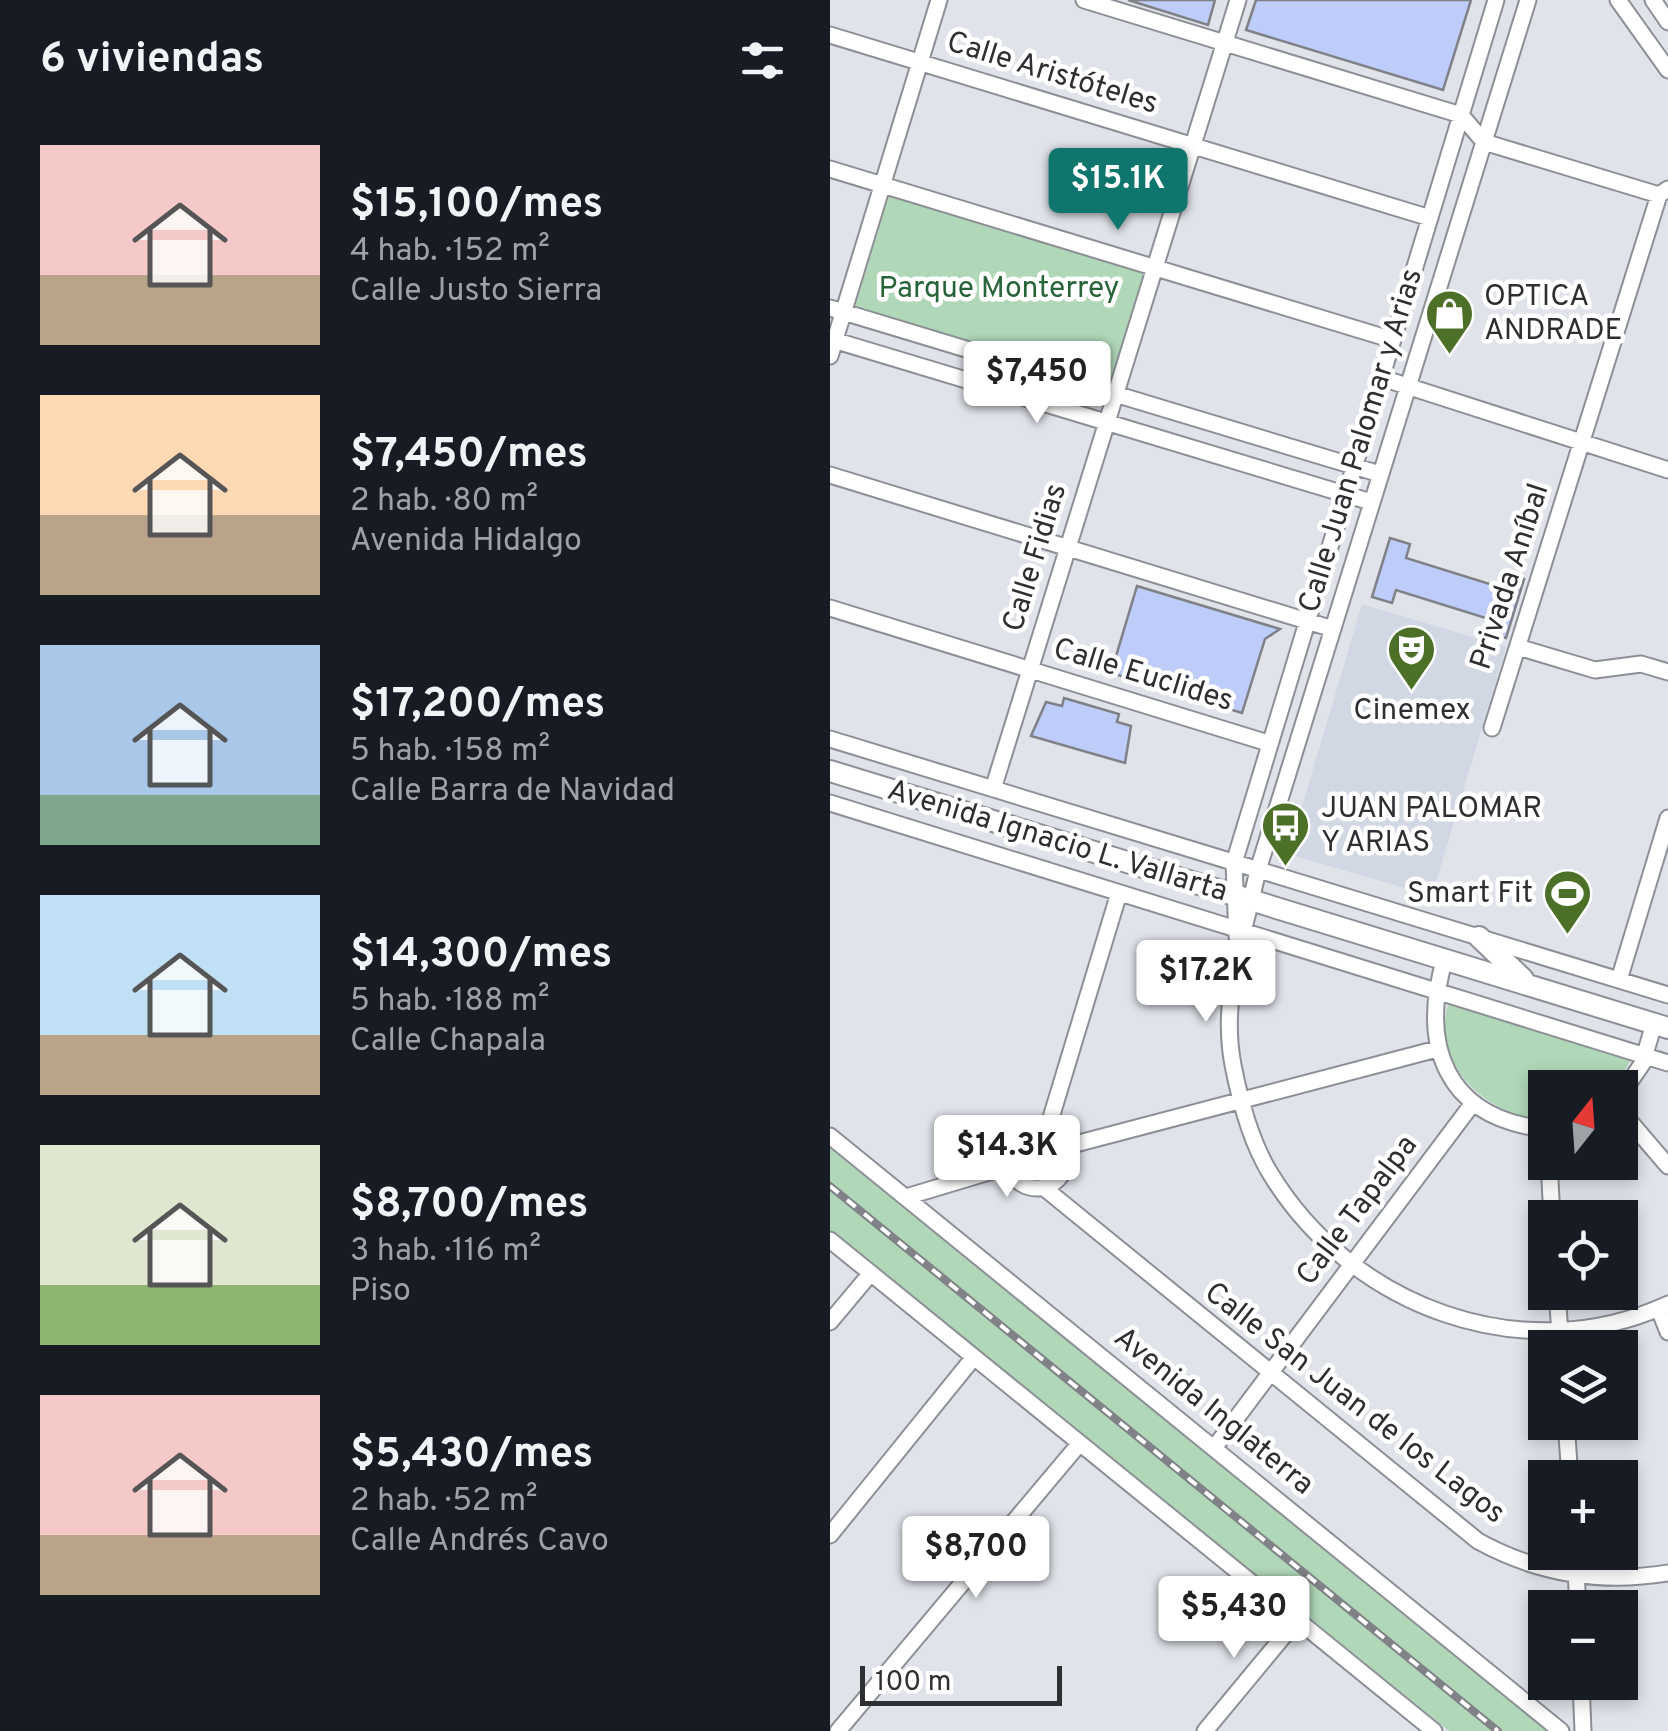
<!DOCTYPE html>
<html lang="es">
<meta charset="utf-8">
<style>
:root{--surface:#171b24;--page:#242831;--text:#f1f3f6;--muted:#9ea1a6;--accent:#0f766e}
body{margin:0;font-family:Overpass,sans-serif;background:var(--page);color:var(--text);height:100vh;display:flex;flex-direction:column;font-size:38px;white-space:nowrap}
*{box-sizing:border-box;margin:0}
p{font-size:32px;color:var(--muted)}
.icon{flex:none;width:55px;height:55px;fill:none;stroke:currentColor;stroke-width:2;stroke-linecap:round;stroke-linejoin:round}
.map{position:relative;flex:1;overflow:hidden}
.side{display:flex;flex-direction:column;background:var(--surface);width:830px}
.side>*{flex:none}
.needle{width:65px;rotate:17deg}
.tools{position:absolute;left:698px;top:1070px;display:grid;gap:20px}
.tools a{display:grid;place-items:center;width:110px;height:110px;border-radius:0px;background:var(--surface);box-shadow:0 5px 15px #0003;font-size:50px}
.scale{position:absolute;left:30px;bottom:25px;width:202px;box-sizing:border-box;padding-left:10px;border:5px solid #2e2f32;border-top:0;font-size:28px;line-height:35px;white-space:nowrap;color:#2e2f32;-webkit-text-stroke:8px #fff;paint-order:stroke}
.price{position:absolute;translate:-50% -85px;padding:0 22px;border-radius:10px;background:#fff;color:#222;font-size:32px;line-height:65px;filter:drop-shadow(0 2px 5px #0008)}
.price::after{content:'';position:absolute;left:50%;top:60px;width:30px;height:22px;margin-left:-15px;background:inherit;clip-path:polygon(0 0,100% 0,50% 100%)}
.price.active{background:var(--accent);color:#fff}
ul{padding:0;list-style:none}
li{display:flex;align-items:center;gap:30px;height:250px;padding:0 40px}
li span{display:grid;place-items:center;flex:none;width:280px;height:200px;border-radius:0px;color:#555}
li>.icon{margin-inline-start:auto}
span .icon{width:120px;height:120px;fill:#fffc;stroke-width:1}
li b{font-size:42px}
h2{display:flex;justify-content:space-between;align-items:center;height:120px;padding:0 40px;font-size:42px}
main{display:flex;flex:1;min-height:0}
.map>svg:first-child{display:block}
.built{fill:#d2d7e4}
.green{fill:#b0d7b7}
.building{fill:#bdccf8;stroke:#7f8187;stroke-width:2.5}
.lines{fill:none;stroke-linecap:round;stroke-linejoin:round}
.minor-casing{stroke:#8d8f96;stroke-width:19}
.major-casing{stroke:#8d8f96;stroke-width:24}
.minor{stroke:#fff;stroke-width:15}
.major{stroke:#fff;stroke-width:20}
.rail-casing{stroke:#808287;stroke-width:8}
.rail{stroke:#fff;stroke-width:4;stroke-dasharray:11;stroke-linecap:butt}
.labels{text-anchor:middle;dominant-baseline:central;stroke-width:9;stroke-linejoin:round;paint-order:stroke}
.street-label{font-size:30px;fill:#2e2f32;stroke:#fff}
.park-label{font-size:30px;fill:#286439;stroke:#fff}
.poi-label{font-size:30px;fill:#2e2f32;stroke:#fff;text-anchor:start}
</style>
<main>
<section class="side">
<h2>6 viviendas<svg class="icon" aria-label="filters" viewBox="0 0 24 24"><path d="M4 7h16M4 17h16"/><circle cx="9" cy="7" r="2"/><circle cx="15" cy="17" r="2"/></svg></h2>
<ul>
<li><span style="background:linear-gradient(#f6c9c9 65%,#b9a48a 0)"><svg class="icon" aria-label="home" viewBox="0 0 24 24"><path d="M3 11l9-7 9 7M6 9v11h12V9"/></svg></span><div><b>$15,100/mes</b><p>4 hab. · 152 m²</p><p>Calle Justo Sierra</p></div></li>
<li><span style="background:linear-gradient(#ffd9b3 60%,#b9a48a 0)"><svg class="icon" aria-label="home" viewBox="0 0 24 24"><path d="M3 11l9-7 9 7M6 9v11h12V9"/></svg></span><div><b>$7,450/mes</b><p>2 hab. · 80 m²</p><p>Avenida Hidalgo</p></div></li>
<li><span style="background:linear-gradient(#a9c7e8 75%,#7fa58c 0)"><svg class="icon" aria-label="home" viewBox="0 0 24 24"><path d="M3 11l9-7 9 7M6 9v11h12V9"/></svg></span><div><b>$17,200/mes</b><p>5 hab. · 158 m²</p><p>Calle Barra de Navidad</p></div></li>
<li><span style="background:linear-gradient(#bfe0f5 70%,#b9a48a 0)"><svg class="icon" aria-label="home" viewBox="0 0 24 24"><path d="M3 11l9-7 9 7M6 9v11h12V9"/></svg></span><div><b>$14,300/mes</b><p>5 hab. · 188 m²</p><p>Calle Chapala</p></div></li>
<li><span style="background:linear-gradient(#dfe7d0 70%,#8fb573 0)"><svg class="icon" aria-label="home" viewBox="0 0 24 24"><path d="M3 11l9-7 9 7M6 9v11h12V9"/></svg></span><div><b>$8,700/mes</b><p>3 hab. · 116 m²</p><p>Piso</p></div></li>
<li><span style="background:linear-gradient(#f6c9c9 70%,#b9a48a 0)"><svg class="icon" aria-label="home" viewBox="0 0 24 24"><path d="M3 11l9-7 9 7M6 9v11h12V9"/></svg></span><div><b>$5,430/mes</b><p>2 hab. · 52 m²</p><p>Calle Andrés Cavo</p></div></li>
</ul>
</section>
<div class="map">
<svg width="838" height="1731" viewBox="0 0 838 1731">
<rect width="100%" height="100%" fill="#e0e3ea"/>
<path class="built" d="M 532,604 L 676,647 L 602,896 L 458,854 Z"/>
<path class="green" d="M 59,195 L 314,272 L 280,384 L 25,307 Z
M 619,1002 L 799,1058 L 800,1061 L 785,1087 L 715,1088 L 715,1119 C 658,1118 598,1063 619,1002 Z
M187 1157a20 20 0 1 1 40 0a20 20 0 1 1-40 0Z
M 0,1148 L 718,1731 L 619,1731 L 34,1257 L 0,1230 Z"/>
<path class="building" d="M 298,0 L 385,0 L 378,25 Z
M 426,0 L 641,0 L 613,90 L 416,30 Z
M 560,538 L 580,544 L 576,558 L 669,587 L 673,573 L 694,579 L 676,638 L 655,631 L 659,619 L 566,590 L 562,603 L 542,597 Z
M 307,586 L 450,629 L 435,639 L 412,713 L 281,673 Z
M 234,698 L 289,714 L 287,722 L 301,726 L 295,763 L 201,736 L 216,702 L 232,706 Z"/>
<g class="lines">
<defs>
<path id="minor" d="M 254,0 L 631,115 L 654,142 L 829,195
M 698,0 L 428,870 C 414,935 390,998 403,1065 C 410,1101 421,1142 440,1173 C 521,1307 693,1371 838,1304
M 788,0 L 838,70
M 823,0 L 838,22
M 0,35 L 600,218
M 0,169 L 563,340
M 0,308 L 550,474
M 0,339 L 541,502
M 0,356 L 109,0
M 552,378 L 838,470
M 0,475 L 503,629
M 0,608 L 438,743
M 688,647 L 765,670 L 811,664 L 838,672
M 662,728 L 829,195 L 838,189
M 0,739 L 838,995
M 163,789 L 408,0
M 0,803 L 838,1063
M 407,937 L 404,863 L 666,0
M 615,958 C 589,1046 616,1118 715,1129
M 789,980 L 838,818
M 790,1096 L 812,1064 L 824,1024
M 790,1110 L 838,1166
M178 1159a29 29 0 1 1 58 0a29 29 0 1 1-58 0Z
M 217,1131 L 289,893
M 0,1136 L 731,1731
M 234,1147 L 607,1049
M 719,1162 L 722,1218
M 213,1187 L 648,1541 C 708,1574 771,1584 838,1573
M 76,1197 L 179,1166
M 0,1240 L 604,1731
M 727,1292 L 731,1348
M 829,1309 L 838,1332
M 0,1322 L 41,1273
M 736,1422 L 740,1478
M 384,1448 L 643,1103
M 0,1535 L 144,1357
M 745,1552 L 748,1608
M 751,1682 L 753,1731
M 8,1731 L 250,1443
M 375,1731 L 467,1620"/>
<path id="major" d="M 0,771 L 838,1028
M 649,937 L 693,979"/>
</defs>
<use href="#minor" class="minor-casing"/>
<use href="#major" class="major-casing"/>
<use href="#minor" class="minor"/>
<use href="#major" class="major"/>
<defs>
<path id="rail" d="M 0,1186 L 668,1731"/>
</defs>
<use href="#rail" class="rail-casing"/>
<use href="#rail" class="rail"/>
</g>
<defs>
<symbol id="shop-pin" viewBox="-11 -11 22 30"><path d="M0 17L-7.5 6A9.5 9.5 0 1 1 7.5 6Z" fill="#4c7028" stroke="#fff"/><path d="M-5-2.5h2.3a2.7 3.5 0 0 1 5.4 0H5L5.5 6h-11ZM-1.5-2.5h3a1.5 2.3 0 0 0-3 0Z" fill="#fff"/></symbol>
<symbol id="theatre-pin" viewBox="-11 -11 22 30"><path d="M0 17L-7.5 6A9.5 9.5 0 1 1 7.5 6Z" fill="#4c7028" stroke="#fff"/><path d="M-5-5.5Q0-4 5-5.5V0Q5 5 0 6Q-5 5-5 0ZM-3.3-2.5H-1v1.5H-3.3ZM1-2.5H3.3v1.5H1ZM-2.8 1Q0 5.5 2.8 1Z" fill="#fff"/></symbol>
<symbol id="bus-pin" viewBox="-11 -11 22 30"><path d="M0 17L-7.5 6A9.5 9.5 0 1 1 7.5 6Z" fill="#4c7028" stroke="#fff"/><path d="M-5-6H5V4H4V6H2V4H-2V6H-4V4H-5ZM-3.5-4V0h7V-4ZM-3.5 1.2v1.5H-2V1.2ZM2 1.2v1.5H3.5V1.2Z" fill="#fff"/></symbol>
<symbol id="stadium-pin" viewBox="-11 -11 22 30"><path d="M0 17L-7.5 6A9.5 9.5 0 1 1 7.5 6Z" fill="#4c7028" stroke="#fff"/><path d="M0-5a6.5 5 0 1 0 0 10a6.5 5 0 1 0 0-10ZM-3.5-1.8h7v3.6h-7Z" fill="#fff"/></symbol>
</defs>
<g fill-rule="evenodd">
<use href="#shop-pin" x="592" y="286" width="55" height="75"/>
<use href="#theatre-pin" x="554" y="622" width="55" height="75"/>
<use href="#bus-pin" x="428" y="798" width="55" height="75"/>
<use href="#stadium-pin" x="710" y="866" width="55" height="75"/>
</g>
<g class="labels">
<g class="street-label">
<text transform="translate(222 74) rotate(17)">Calle Aristóteles</text>
<text transform="translate(532 441) rotate(-73)">Calle Juan Palomar y Arias</text>
<text transform="translate(206 558) rotate(-73)">Calle Fidias</text>
<text transform="translate(681 577) rotate(-72)">Privada Aníbal</text>
<text transform="translate(313 676) rotate(17)">Calle Euclides</text>
<text transform="translate(227 842) rotate(17)">Avenida Ignacio L. Vallarta</text>
<text transform="translate(528 1211) rotate(-53)">Calle Tapalpa</text>
<text transform="translate(524 1404) rotate(38)">Calle San Juan de los Lagos</text>
<text transform="translate(383 1412) rotate(39)">Avenida Inglaterra</text>
</g>
<g class="park-label">
<text x="169" y="289">Parque Monterrey</text>
</g>
<g class="poi-label">
<text x="654" y="297">OPTICA<tspan x="654" dy="34">ANDRADE</tspan></text>
<text x="582" y="711" text-anchor="middle">Cinemex</text>
<text x="491" y="809">JUAN PALOMAR<tspan x="491" dy="34">Y ARIAS</tspan></text>
<text x="703" y="894" text-anchor="end">Smart Fit</text>
</g>
</g>
</svg>
<div class="tools">
<a><svg class="needle" viewBox="-14 -14 28 28"><path d="M0-13l5 13h-10z" fill="#e53935"/><path d="M0 13l5-13h-10z" fill="#9ea1a6"/></svg></a>
<a><svg class="icon" aria-label="locate" viewBox="0 0 24 24"><circle cx="12" cy="12" r="6"/><path d="M12 2v4M12 18v4M2 12h4M18 12h4"/></svg></a>
<a><svg class="icon" aria-label="layers" viewBox="0 0 24 24"><path d="M12 4l9 5-9 5-9-5zM3 14l9 5 9-5"/></svg></a>
<a>+</a>
<a>−</a>
</div>
<div class="scale">100 m</div>
<b class="price active" style="left:288px;top:233px">$15.1K</b>
<b class="price" style="left:207px;top:426px">$7,450</b>
<b class="price" style="left:376px;top:1025px">$17.2K</b>
<b class="price" style="left:177px;top:1200px">$14.3K</b>
<b class="price" style="left:146px;top:1601px">$8,700</b>
<b class="price" style="left:404px;top:1661px">$5,430</b>
</div>
</main>
